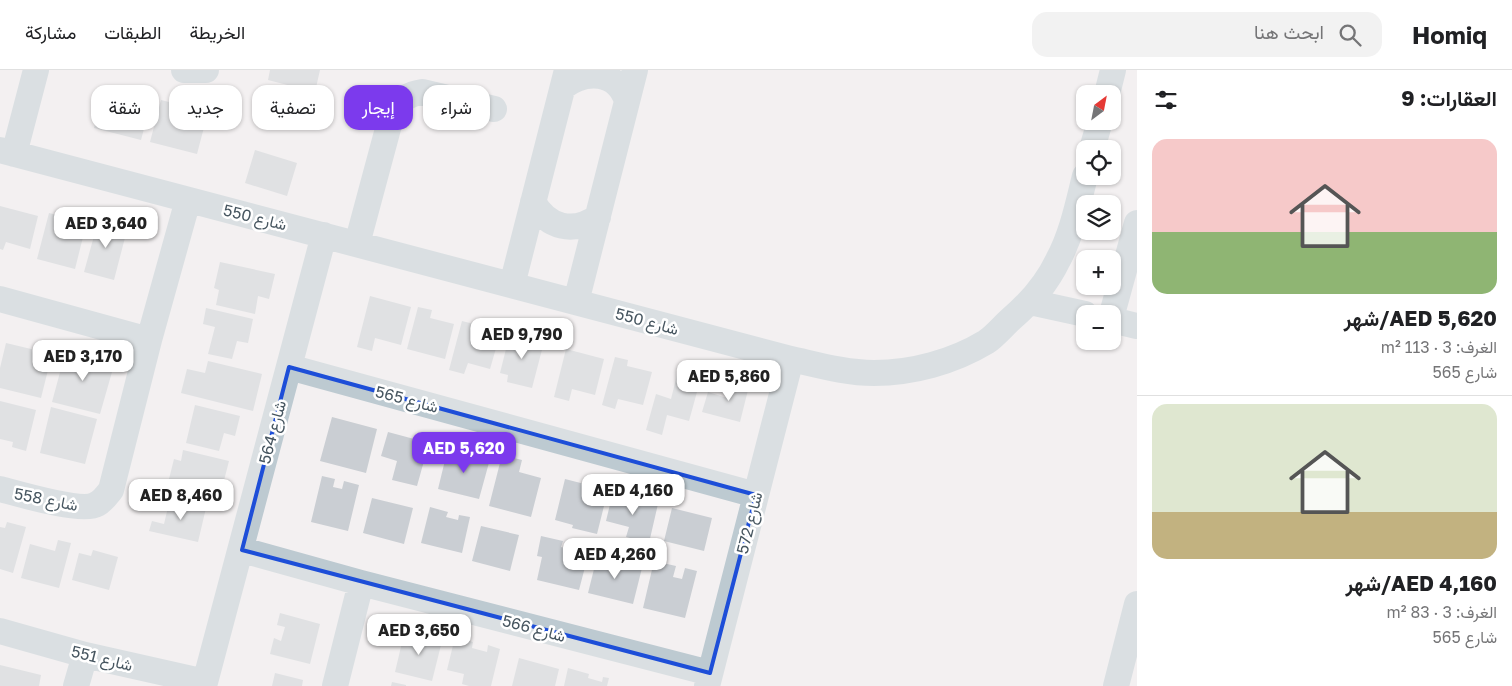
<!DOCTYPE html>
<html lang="ar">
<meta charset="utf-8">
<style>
:root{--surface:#fff;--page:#f2f2f2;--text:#202124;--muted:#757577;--line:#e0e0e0;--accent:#7c3aed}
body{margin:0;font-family:"Golos Text",Vazirmatn,sans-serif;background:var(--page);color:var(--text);direction:rtl;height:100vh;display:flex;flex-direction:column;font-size:19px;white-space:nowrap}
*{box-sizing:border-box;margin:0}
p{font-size:16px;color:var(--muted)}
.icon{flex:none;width:28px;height:28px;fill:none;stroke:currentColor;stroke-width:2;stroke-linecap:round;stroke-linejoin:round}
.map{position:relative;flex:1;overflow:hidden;direction:ltr}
.sheet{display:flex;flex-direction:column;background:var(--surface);width:375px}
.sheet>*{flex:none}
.guide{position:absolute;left:15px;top:15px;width:475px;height:45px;direction:rtl;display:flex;gap:10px}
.needle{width:32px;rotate:32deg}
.controls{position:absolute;left:1076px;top:15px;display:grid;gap:10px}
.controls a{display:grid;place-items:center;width:45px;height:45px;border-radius:10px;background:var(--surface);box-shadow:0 1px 4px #0004;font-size:25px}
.price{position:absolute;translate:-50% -42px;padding:0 11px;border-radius:10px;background:#fff;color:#222;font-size:16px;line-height:32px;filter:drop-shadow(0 1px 2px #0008)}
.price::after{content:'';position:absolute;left:50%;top:30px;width:15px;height:11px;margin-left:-8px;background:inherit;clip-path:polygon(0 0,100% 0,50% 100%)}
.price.active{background:var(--accent);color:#fff}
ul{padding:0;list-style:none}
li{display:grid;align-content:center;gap:10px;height:265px;padding:0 15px}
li+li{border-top:1px solid var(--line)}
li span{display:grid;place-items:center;height:155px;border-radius:15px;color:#555}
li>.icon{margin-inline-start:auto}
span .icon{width:90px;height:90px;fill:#fffc;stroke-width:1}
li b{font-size:21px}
h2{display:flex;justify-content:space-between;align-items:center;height:60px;padding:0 15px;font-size:21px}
.chip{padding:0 18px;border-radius:15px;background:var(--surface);box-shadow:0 1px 4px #0004;font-size:18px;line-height:45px}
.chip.active{background:var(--accent);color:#fff}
header{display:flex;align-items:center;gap:30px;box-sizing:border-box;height:70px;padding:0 25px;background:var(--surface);border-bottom:1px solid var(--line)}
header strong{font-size:24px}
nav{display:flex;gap:28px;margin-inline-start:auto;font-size:18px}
.search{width:350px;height:45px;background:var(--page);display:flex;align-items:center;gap:12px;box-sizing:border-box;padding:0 18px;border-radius:15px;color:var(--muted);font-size:19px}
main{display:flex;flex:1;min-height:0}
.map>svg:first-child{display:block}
.building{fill:#caced3}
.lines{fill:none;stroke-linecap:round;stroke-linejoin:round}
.minor{stroke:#bdcad1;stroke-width:26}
.marked{fill:none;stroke:#1d4ed8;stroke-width:4;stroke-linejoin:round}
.labels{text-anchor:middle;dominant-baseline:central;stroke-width:5;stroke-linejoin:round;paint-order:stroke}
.street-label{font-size:16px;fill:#475660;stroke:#fff}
</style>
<header>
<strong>Homiq</strong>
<div class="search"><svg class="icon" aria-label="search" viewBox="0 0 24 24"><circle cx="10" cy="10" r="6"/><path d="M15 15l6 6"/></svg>ابحث هنا</div>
<nav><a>الخريطة</a><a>الطبقات</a><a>مشاركة</a></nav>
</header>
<main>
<section class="sheet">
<h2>العقارات: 9<svg class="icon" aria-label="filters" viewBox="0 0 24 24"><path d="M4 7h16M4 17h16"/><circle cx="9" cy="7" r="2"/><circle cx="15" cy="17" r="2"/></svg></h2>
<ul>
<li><span style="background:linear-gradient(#f6c9c9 60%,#8fb573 0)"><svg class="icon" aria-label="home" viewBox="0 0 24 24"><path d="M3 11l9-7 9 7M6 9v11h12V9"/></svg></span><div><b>AED 5,620/شهر</b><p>الغرف: 3 · 113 m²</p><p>شارع 565</p></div></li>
<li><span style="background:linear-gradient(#dfe7d0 70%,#c2b280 0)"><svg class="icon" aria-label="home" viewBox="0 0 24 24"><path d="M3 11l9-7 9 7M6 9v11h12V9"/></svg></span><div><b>AED 4,160/شهر</b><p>الغرف: 3 · 83 m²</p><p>شارع 565</p></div></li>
</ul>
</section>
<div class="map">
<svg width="1137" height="616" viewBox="0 0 1137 616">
<rect width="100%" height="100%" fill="#f3f0f1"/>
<path class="building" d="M 270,0 L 320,0 L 315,22 L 268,10 Z
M 105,16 L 152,29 L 141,70 L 94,58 Z
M 161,30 L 208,42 L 197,84 L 150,72 Z
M 255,80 L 297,93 L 287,126 L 245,113 Z
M 0,136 L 38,146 L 30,179 L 6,172 L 3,180 L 0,179 Z
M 49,143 L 61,146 L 60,152 L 85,159 L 75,199 L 37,189 Z
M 99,148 L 128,156 L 114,210 L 84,202 Z
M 220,192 L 275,204 L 269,229 L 258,226 L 255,244 L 216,235 L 219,220 L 214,218 Z
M 370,226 L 411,237 L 401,275 L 375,268 L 372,281 L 357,277 Z
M 418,237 L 432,240 L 430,248 L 454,254 L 445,289 L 407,279 Z
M 206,238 L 253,249 L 248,273 L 237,271 L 232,289 L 208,284 L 215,257 L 203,254 Z
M 462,251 L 501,261 L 490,299 L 468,293 L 464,304 L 449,300 Z
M 510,263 L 544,272 L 532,318 L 507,312 L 508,305 L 500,303 Z
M 6,273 L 52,284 L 41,328 L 0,318 L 0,298 Z
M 566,279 L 604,289 L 595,325 L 572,319 L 569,331 L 554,327 Z
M 66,280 L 103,289 L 112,302 L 100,344 L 52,332 Z
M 615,287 L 628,290 L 627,296 L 652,302 L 643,335 L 618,329 L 615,339 L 602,335 Z
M 208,291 L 262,304 L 253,341 L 181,323 L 187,299 L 205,303 Z
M 677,305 L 700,311 L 689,351 L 667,345 L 662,365 L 646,360 L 656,324 L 671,329 Z
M 733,307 L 750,312 L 740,352 L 702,342 L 708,322 L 727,328 Z
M 0,331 L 36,340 L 26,381 L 12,377 L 13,372 L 0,369 Z
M 195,335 L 240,346 L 235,366 L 224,363 L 219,381 L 186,373 Z
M 51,337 L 97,349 L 85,394 L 40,383 Z
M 332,347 L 377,359 L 366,403 L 320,391 Z
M 388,362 L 429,373 L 417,416 L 392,410 L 397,391 L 381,386 Z
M 448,378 L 490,389 L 479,429 L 438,419 Z
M 183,380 L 229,391 L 219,430 L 167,417 L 174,389 L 181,391 Z
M 502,385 L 522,390 L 519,402 L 541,408 L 531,447 L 489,436 Z
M 322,406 L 335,409 L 333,417 L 342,419 L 344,411 L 359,415 L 348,461 L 311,452 Z
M 565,409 L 608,420 L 597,464 L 572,458 L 573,455 L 555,450 Z
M 613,422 L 658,434 L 649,473 L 626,467 L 629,457 L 606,451 Z
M 372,428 L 413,438 L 404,474 L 363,463 Z
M 170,429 L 206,438 L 198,472 L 149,461 L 152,451 L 164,454 Z
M 430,437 L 448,442 L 446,447 L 458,450 L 459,445 L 470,447 L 462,483 L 421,473 Z
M 672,438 L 712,448 L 704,481 L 664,471 Z
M 7,452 L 26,457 L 13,503 L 0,499 L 0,457 L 5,458 Z
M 481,456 L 519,465 L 510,501 L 472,491 Z
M 541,466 L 563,471 L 561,477 L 567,479 L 569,473 L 590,478 L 579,520 L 537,510 L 542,487 L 537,486 Z
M 58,470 L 71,473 L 59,518 L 21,508 L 30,474 L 55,481 Z
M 93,480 L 118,487 L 109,520 L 72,510 L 79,483 L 91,486 Z
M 597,487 L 642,498 L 633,534 L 588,523 Z
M 654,491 L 676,496 L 673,507 L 682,509 L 685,498 L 697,501 L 685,548 L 643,538 Z
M 280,543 L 320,554 L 310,594 L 270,584 L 274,568 L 281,571 L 285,557 L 277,555 Z
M 418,561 L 443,567 L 432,611 L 395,602 L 404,564 L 417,567 Z
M 455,567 L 473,572 L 472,578 L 487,582 L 488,575 L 500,579 L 491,616 L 469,616 L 462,614 L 464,604 L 447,600 Z
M 519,588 L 559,599 L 555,616 L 512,616 Z
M 0,595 L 41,605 L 39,616 L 0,616 Z
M 568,598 L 589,604 L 588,608 L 602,612 L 603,607 L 609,608 L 607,616 L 564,616 Z
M 275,603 L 303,610 L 302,616 L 272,616 Z
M 392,612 L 406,615 L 406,616 L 391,616 Z"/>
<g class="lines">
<path class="minor" d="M 184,0 L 206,0
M 563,17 C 585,0 617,0 627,31
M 1107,24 L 1113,0
M 1092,79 L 1100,51
M 0,80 L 791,289 C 818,295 846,303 874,303 C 912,303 953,292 986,272 C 995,266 1003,256 1011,249 C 1031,232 1047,213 1058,190 C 1072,164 1078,134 1085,106
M 14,84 L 36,0
M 533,132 C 548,158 573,164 598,147
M 357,174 L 393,40 C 401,29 409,24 422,22 L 494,39
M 512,215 L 567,0
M 0,229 L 149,270
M 576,232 L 635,0
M 1030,232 L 1085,244
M 1112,244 L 1137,153
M 1112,250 L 1137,256
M 289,297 L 756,425
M 0,419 C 19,424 83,443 97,434 C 103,431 107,425 111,420 L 149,270 L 188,130
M 242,480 L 361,513 L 710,603
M 0,561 L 85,585 L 205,612
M 76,616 L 85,585
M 204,616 L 324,165
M 335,616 L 361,513
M 707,616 L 791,289
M 1116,616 L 1137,534"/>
</g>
<path d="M0 0H1137V616H0ZM 289,297 L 756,425 L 710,603 L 242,480 Z" fill="#f3f0f1" fill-opacity=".55" fill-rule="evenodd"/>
<path class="marked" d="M 289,297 L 756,425 L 710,603 L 242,480 Z"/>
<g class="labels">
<g class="street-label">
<text transform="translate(255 147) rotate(14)">شارع 550</text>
<text transform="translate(647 251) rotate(15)">شارع 550</text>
<text transform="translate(407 329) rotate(15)">شارع 565</text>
<text transform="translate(272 362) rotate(-75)">شارع 564</text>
<text transform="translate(46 429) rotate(11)">شارع 558</text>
<text transform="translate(749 453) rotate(-76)">شارع 572</text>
<text transform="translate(534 558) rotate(15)">شارع 566</text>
<text transform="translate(102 588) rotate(14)">شارع 551</text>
</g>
</g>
</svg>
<div class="controls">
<a><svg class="needle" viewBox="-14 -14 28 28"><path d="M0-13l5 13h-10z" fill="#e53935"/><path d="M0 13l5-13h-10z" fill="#757577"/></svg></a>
<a><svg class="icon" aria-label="locate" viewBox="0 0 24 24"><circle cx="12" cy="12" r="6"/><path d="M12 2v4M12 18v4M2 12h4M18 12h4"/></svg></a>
<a><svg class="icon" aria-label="layers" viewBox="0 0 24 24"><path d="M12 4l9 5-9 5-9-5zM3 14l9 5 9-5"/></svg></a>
<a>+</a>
<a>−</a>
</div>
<b class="price" style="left:106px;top:179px">AED 3,640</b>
<b class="price" style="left:522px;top:290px">AED 9,790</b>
<b class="price" style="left:83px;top:312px">AED 3,170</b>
<b class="price" style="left:729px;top:332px">AED 5,860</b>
<b class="price active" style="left:464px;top:404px">AED 5,620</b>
<b class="price" style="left:633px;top:446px">AED 4,160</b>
<b class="price" style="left:181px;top:451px">AED 8,460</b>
<b class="price" style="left:615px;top:510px">AED 4,260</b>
<b class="price" style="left:419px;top:586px">AED 3,650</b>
<div class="guide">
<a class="chip">شراء</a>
<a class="chip active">إيجار</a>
<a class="chip">تصفية</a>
<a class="chip">جديد</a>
<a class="chip">شقة</a>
</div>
</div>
</main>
